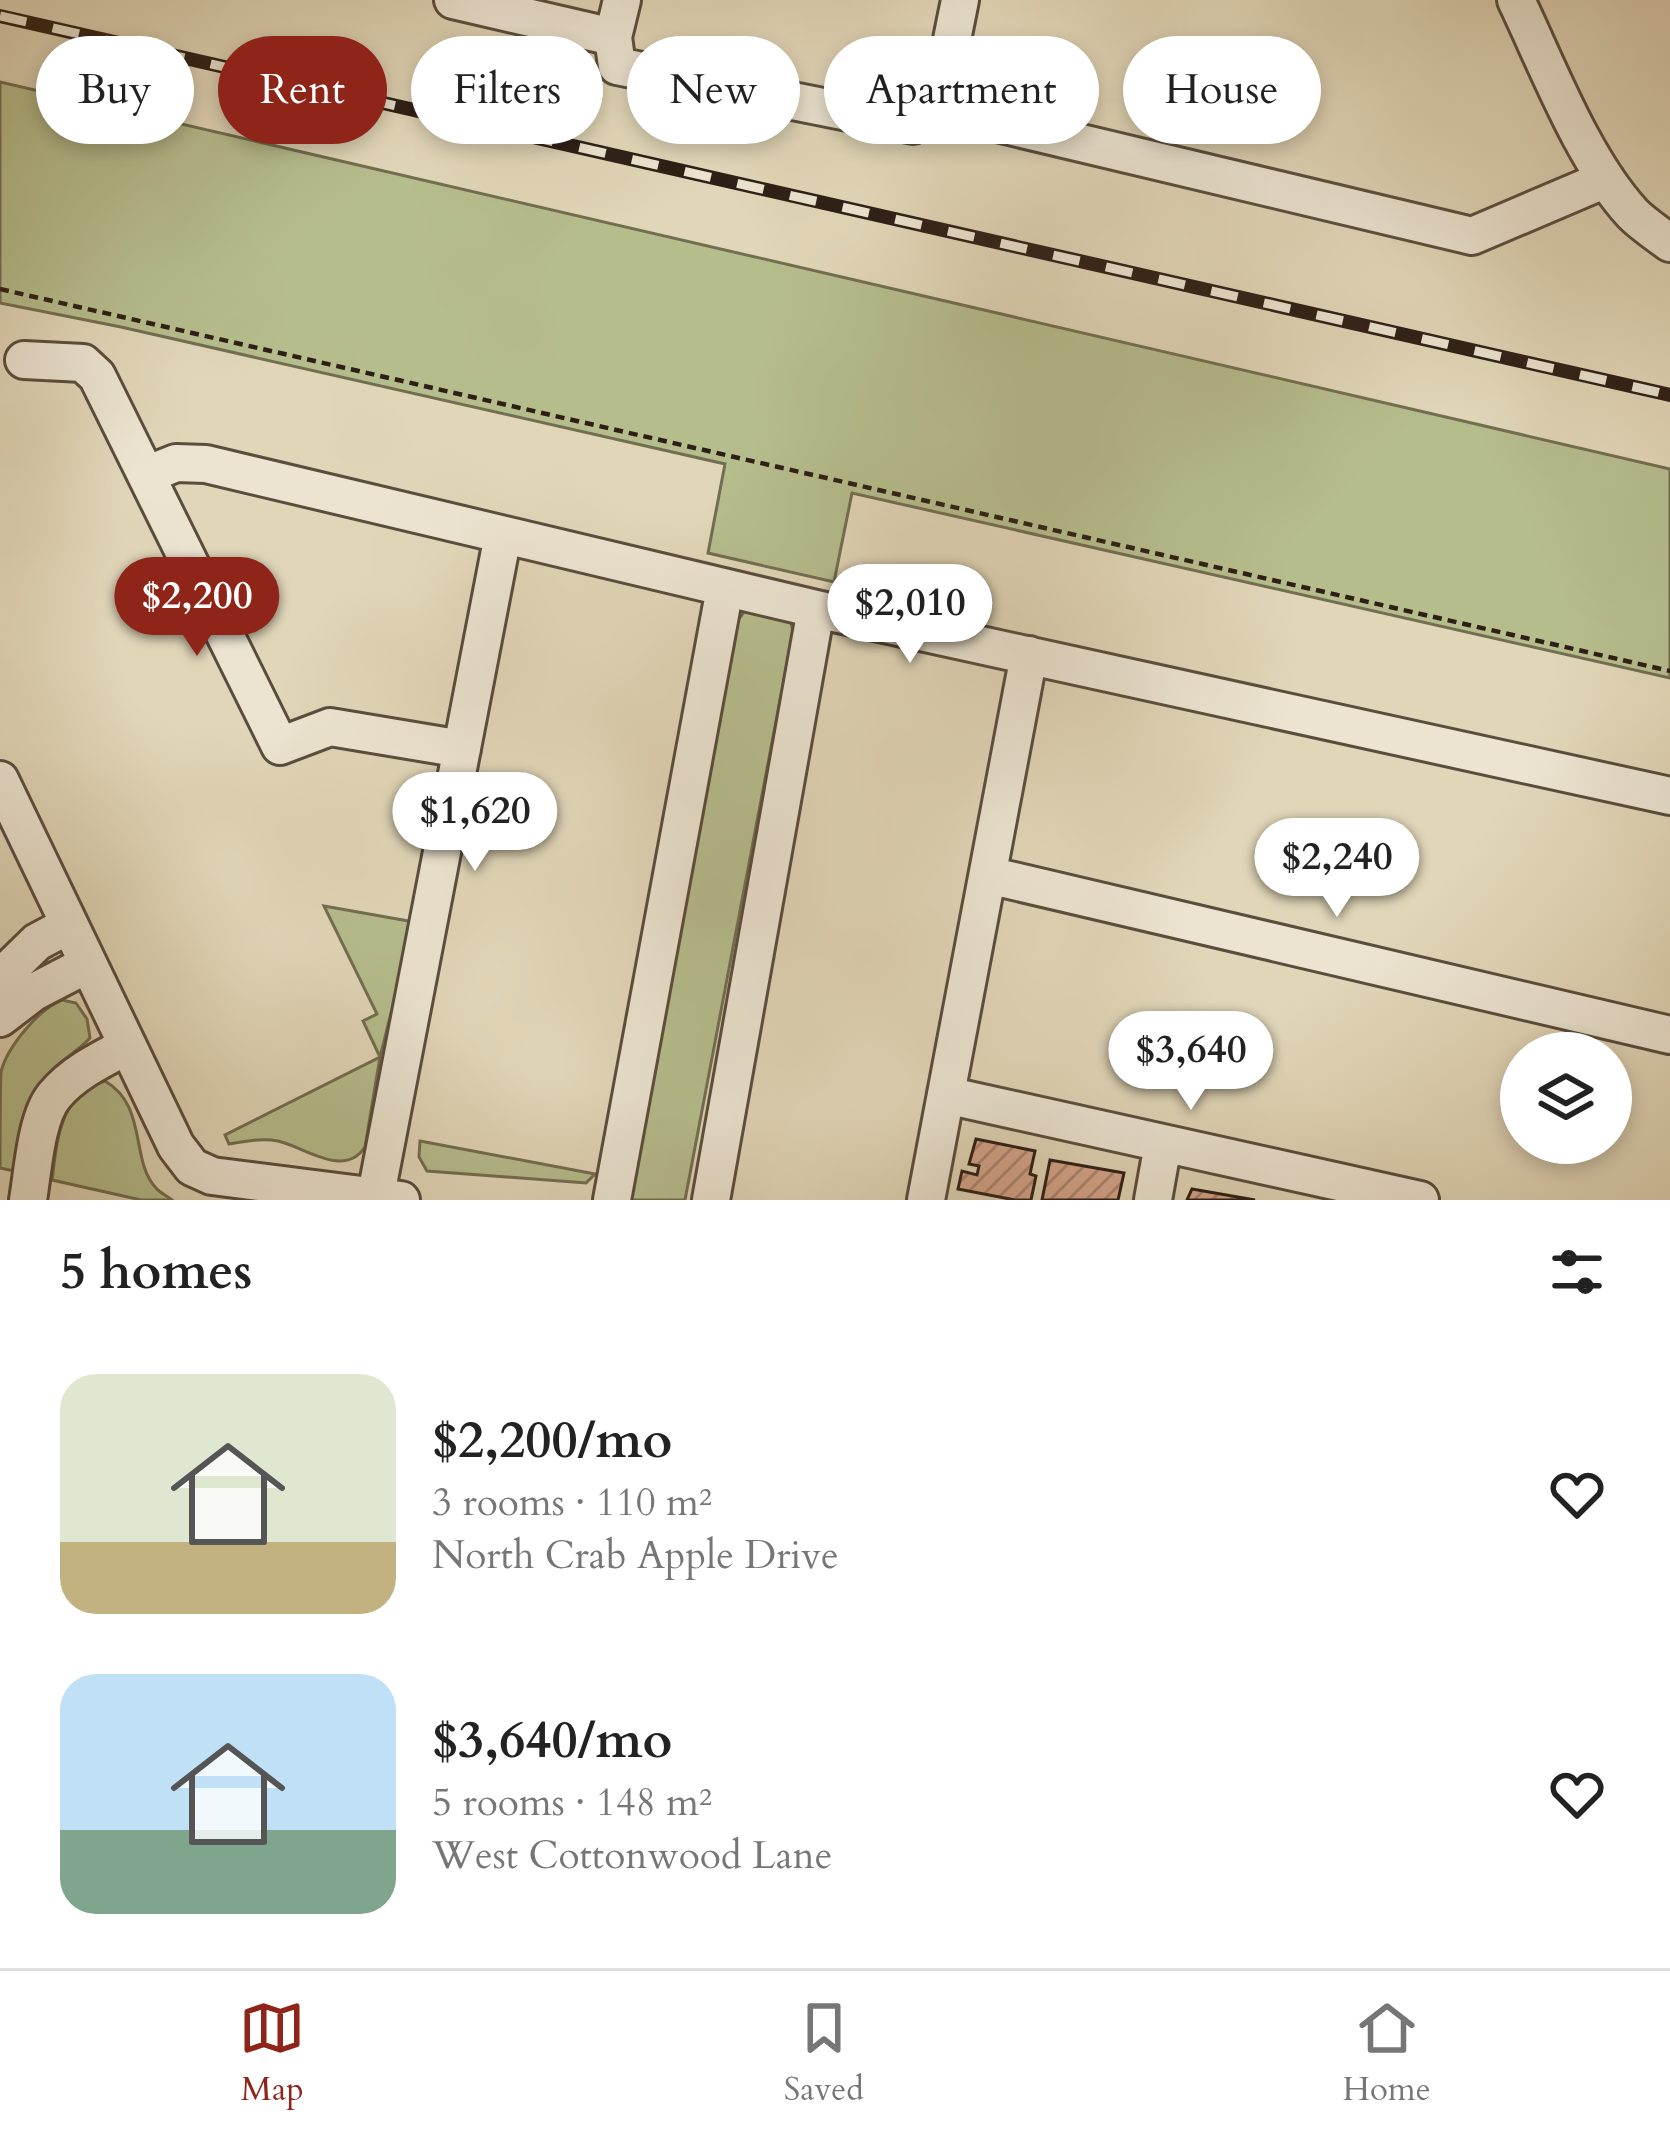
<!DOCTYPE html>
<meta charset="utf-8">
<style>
:root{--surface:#fff;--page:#f2f2f2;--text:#222;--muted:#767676;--line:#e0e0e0;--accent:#8f2418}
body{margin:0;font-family:Cardo,serif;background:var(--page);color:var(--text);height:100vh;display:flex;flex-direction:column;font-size:45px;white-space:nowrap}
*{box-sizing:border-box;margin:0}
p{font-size:39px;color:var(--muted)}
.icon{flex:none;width:66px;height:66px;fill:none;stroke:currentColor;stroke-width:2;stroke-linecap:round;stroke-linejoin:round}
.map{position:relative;height:1200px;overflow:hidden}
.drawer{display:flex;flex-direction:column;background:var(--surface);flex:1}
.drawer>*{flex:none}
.hud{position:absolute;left:36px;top:36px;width:1599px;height:108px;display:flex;gap:24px}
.tools{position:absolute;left:1500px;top:1032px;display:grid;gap:24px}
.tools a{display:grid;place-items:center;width:132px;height:132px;border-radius:50%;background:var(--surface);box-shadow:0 6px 18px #0003;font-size:60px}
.price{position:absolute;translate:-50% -102px;padding:0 27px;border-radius:42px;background:#fff;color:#222;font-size:39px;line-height:78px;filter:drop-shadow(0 3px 6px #0008)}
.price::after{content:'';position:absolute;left:50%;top:72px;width:36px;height:27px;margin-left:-18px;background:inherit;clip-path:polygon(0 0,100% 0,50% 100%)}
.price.selected{background:var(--accent);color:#fff}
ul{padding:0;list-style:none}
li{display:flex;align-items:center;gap:36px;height:300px;padding:0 60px}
li span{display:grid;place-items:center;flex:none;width:336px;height:240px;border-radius:36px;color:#555}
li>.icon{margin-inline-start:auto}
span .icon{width:144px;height:144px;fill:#fffc;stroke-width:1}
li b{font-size:51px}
h2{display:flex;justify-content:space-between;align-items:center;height:144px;padding:0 60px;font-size:51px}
.chip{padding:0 42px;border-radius:54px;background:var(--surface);box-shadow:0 6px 18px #0003;font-size:42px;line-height:108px}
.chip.selected{background:var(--accent);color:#fff}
.dock{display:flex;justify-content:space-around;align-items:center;height:168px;border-top:3px solid var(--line);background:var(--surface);font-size:33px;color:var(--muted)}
.dock a{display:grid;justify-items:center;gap:6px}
.dock .selected{color:var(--accent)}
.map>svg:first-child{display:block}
.green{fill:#b6bd8d;stroke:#726e52;stroke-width:3}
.building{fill:url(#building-hatch);stroke:#2d1f16;stroke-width:3}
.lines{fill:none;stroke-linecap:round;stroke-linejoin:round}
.minor-casing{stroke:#5a4d3e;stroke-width:42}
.path{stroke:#2d1f16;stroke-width:4.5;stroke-dasharray:9 6;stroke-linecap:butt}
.minor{stroke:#ece4d1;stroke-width:36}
.rail-casing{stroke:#2d1f16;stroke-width:14}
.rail{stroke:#ece4d1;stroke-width:9;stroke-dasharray:27;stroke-linecap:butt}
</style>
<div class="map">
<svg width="1670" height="1200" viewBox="0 0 1670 1200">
<defs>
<pattern id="building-hatch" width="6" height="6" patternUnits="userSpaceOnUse" patternTransform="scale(3)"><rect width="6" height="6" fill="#d4a48a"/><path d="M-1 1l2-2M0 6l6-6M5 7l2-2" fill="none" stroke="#ac8570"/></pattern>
</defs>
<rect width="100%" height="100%" fill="#e1d6b8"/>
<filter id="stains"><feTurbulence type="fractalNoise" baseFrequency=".00167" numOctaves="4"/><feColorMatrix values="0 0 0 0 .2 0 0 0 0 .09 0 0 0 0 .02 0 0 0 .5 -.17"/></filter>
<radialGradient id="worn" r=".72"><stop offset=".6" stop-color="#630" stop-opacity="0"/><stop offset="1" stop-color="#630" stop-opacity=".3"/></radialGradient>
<path class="green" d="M 0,82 L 1670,469 L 1670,678 L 852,493 L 834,582 L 708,553 L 725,464 L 121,327 L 0,303 Z
M 754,610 L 783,617 L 791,622 L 793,632 L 685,1200 L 632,1200 L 630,1192 L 738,620 L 744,612 Z
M 324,906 L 414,922 L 380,1057 L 365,1147 C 344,1179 305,1147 278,1141 C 262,1138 246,1141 229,1144 L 225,1135 L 380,1057 L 363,1021 L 377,1014 Z
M 62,1000 L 76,1003 L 87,1019 L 90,1038 C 78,1051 64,1058 52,1070 C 24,1097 21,1135 14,1171 L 0,1168 C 0,1141 0,1096 1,1072 C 7,1047 39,1009 62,1000 Z
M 105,1081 C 148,1106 130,1161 156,1188 C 160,1193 167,1196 172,1200 L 141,1200 L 52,1180 C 57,1140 60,1093 105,1081 Z
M 420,1141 L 595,1174 L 586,1183 L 427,1171 L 419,1157 Z"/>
<path class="building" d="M 976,1139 L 1035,1151 L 1030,1174 L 1036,1176 L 1031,1200 L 1015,1200 L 958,1189 L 962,1171 L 977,1175 L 979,1166 L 969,1164 Z
M 1050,1160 L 1124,1173 L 1118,1200 L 1042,1200 Z
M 1192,1189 L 1255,1200 L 1187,1200 Z"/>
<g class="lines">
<defs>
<path id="minor" d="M 453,0 L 613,37 L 617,66 L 913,125 L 938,109 L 1472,236 L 1606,179
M 1516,0 C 1548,67 1583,160 1633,214 C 1644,225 1658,234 1670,243
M 613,37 L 622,0
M 938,109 L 960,0
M 24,360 L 83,363 L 97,376 L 280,746 L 330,727 L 462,749
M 146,475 L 176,463 L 206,464 L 816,609 L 1670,796
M 0,780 L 176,1146 L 192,1167 L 212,1176 L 401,1200
M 988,875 L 1670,1035
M 0,978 L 37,942 L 69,925
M 0,1018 L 34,992 L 88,964
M 946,1095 L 1420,1200
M 28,1200 C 33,1171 36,1118 54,1096 C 73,1073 102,1059 127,1046
M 375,1200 L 503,535
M 612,1200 L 725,588
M 711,1200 L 816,609
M 926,1200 L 1029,655
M 1153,1200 L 1163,1144"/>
</defs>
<use href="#minor" class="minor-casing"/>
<path class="path" d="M 0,289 L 1670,671"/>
<use href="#minor" class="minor"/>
<defs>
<path id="rail" d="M 0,16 L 1670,395"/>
</defs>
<use href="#rail" class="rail-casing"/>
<use href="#rail" class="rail"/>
</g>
<rect width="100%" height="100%" filter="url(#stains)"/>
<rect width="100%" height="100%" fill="url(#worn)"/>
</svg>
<div class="tools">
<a><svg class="icon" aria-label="layers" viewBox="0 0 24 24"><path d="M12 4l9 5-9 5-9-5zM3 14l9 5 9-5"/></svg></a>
</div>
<b class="price selected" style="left:197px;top:659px">$2,200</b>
<b class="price" style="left:910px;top:666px">$2,010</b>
<b class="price" style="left:475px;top:874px">$1,620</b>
<b class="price" style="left:1337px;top:920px">$2,240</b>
<b class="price" style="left:1191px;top:1113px">$3,640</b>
<div class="hud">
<a class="chip">Buy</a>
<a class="chip selected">Rent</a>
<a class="chip">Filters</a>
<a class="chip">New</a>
<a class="chip">Apartment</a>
<a class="chip">House</a>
</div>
</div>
<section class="drawer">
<h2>5 homes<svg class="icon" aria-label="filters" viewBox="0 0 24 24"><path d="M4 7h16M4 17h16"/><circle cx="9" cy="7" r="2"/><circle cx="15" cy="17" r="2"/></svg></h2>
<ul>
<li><span style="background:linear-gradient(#dfe7d0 70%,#c2b280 0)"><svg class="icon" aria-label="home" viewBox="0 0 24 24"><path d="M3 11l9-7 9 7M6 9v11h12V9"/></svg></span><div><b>$2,200/mo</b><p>3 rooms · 110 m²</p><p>North Crab Apple Drive</p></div><svg class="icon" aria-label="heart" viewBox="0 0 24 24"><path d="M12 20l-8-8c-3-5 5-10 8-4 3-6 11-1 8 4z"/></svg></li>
<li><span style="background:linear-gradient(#bfe0f5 65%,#7fa58c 0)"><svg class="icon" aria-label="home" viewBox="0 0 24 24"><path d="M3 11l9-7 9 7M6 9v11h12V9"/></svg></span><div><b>$3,640/mo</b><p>5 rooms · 148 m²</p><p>West Cottonwood Lane</p></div><svg class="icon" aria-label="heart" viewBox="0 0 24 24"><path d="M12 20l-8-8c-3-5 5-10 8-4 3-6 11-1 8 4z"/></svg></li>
</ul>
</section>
<nav class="dock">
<a class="selected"><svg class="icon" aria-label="map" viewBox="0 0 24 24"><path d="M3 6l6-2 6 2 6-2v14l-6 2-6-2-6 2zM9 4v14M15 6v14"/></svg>Map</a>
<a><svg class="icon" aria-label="saved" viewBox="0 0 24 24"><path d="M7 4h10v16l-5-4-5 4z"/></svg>Saved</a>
<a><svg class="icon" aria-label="home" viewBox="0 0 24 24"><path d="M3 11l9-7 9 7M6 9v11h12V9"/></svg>Home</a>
</nav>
